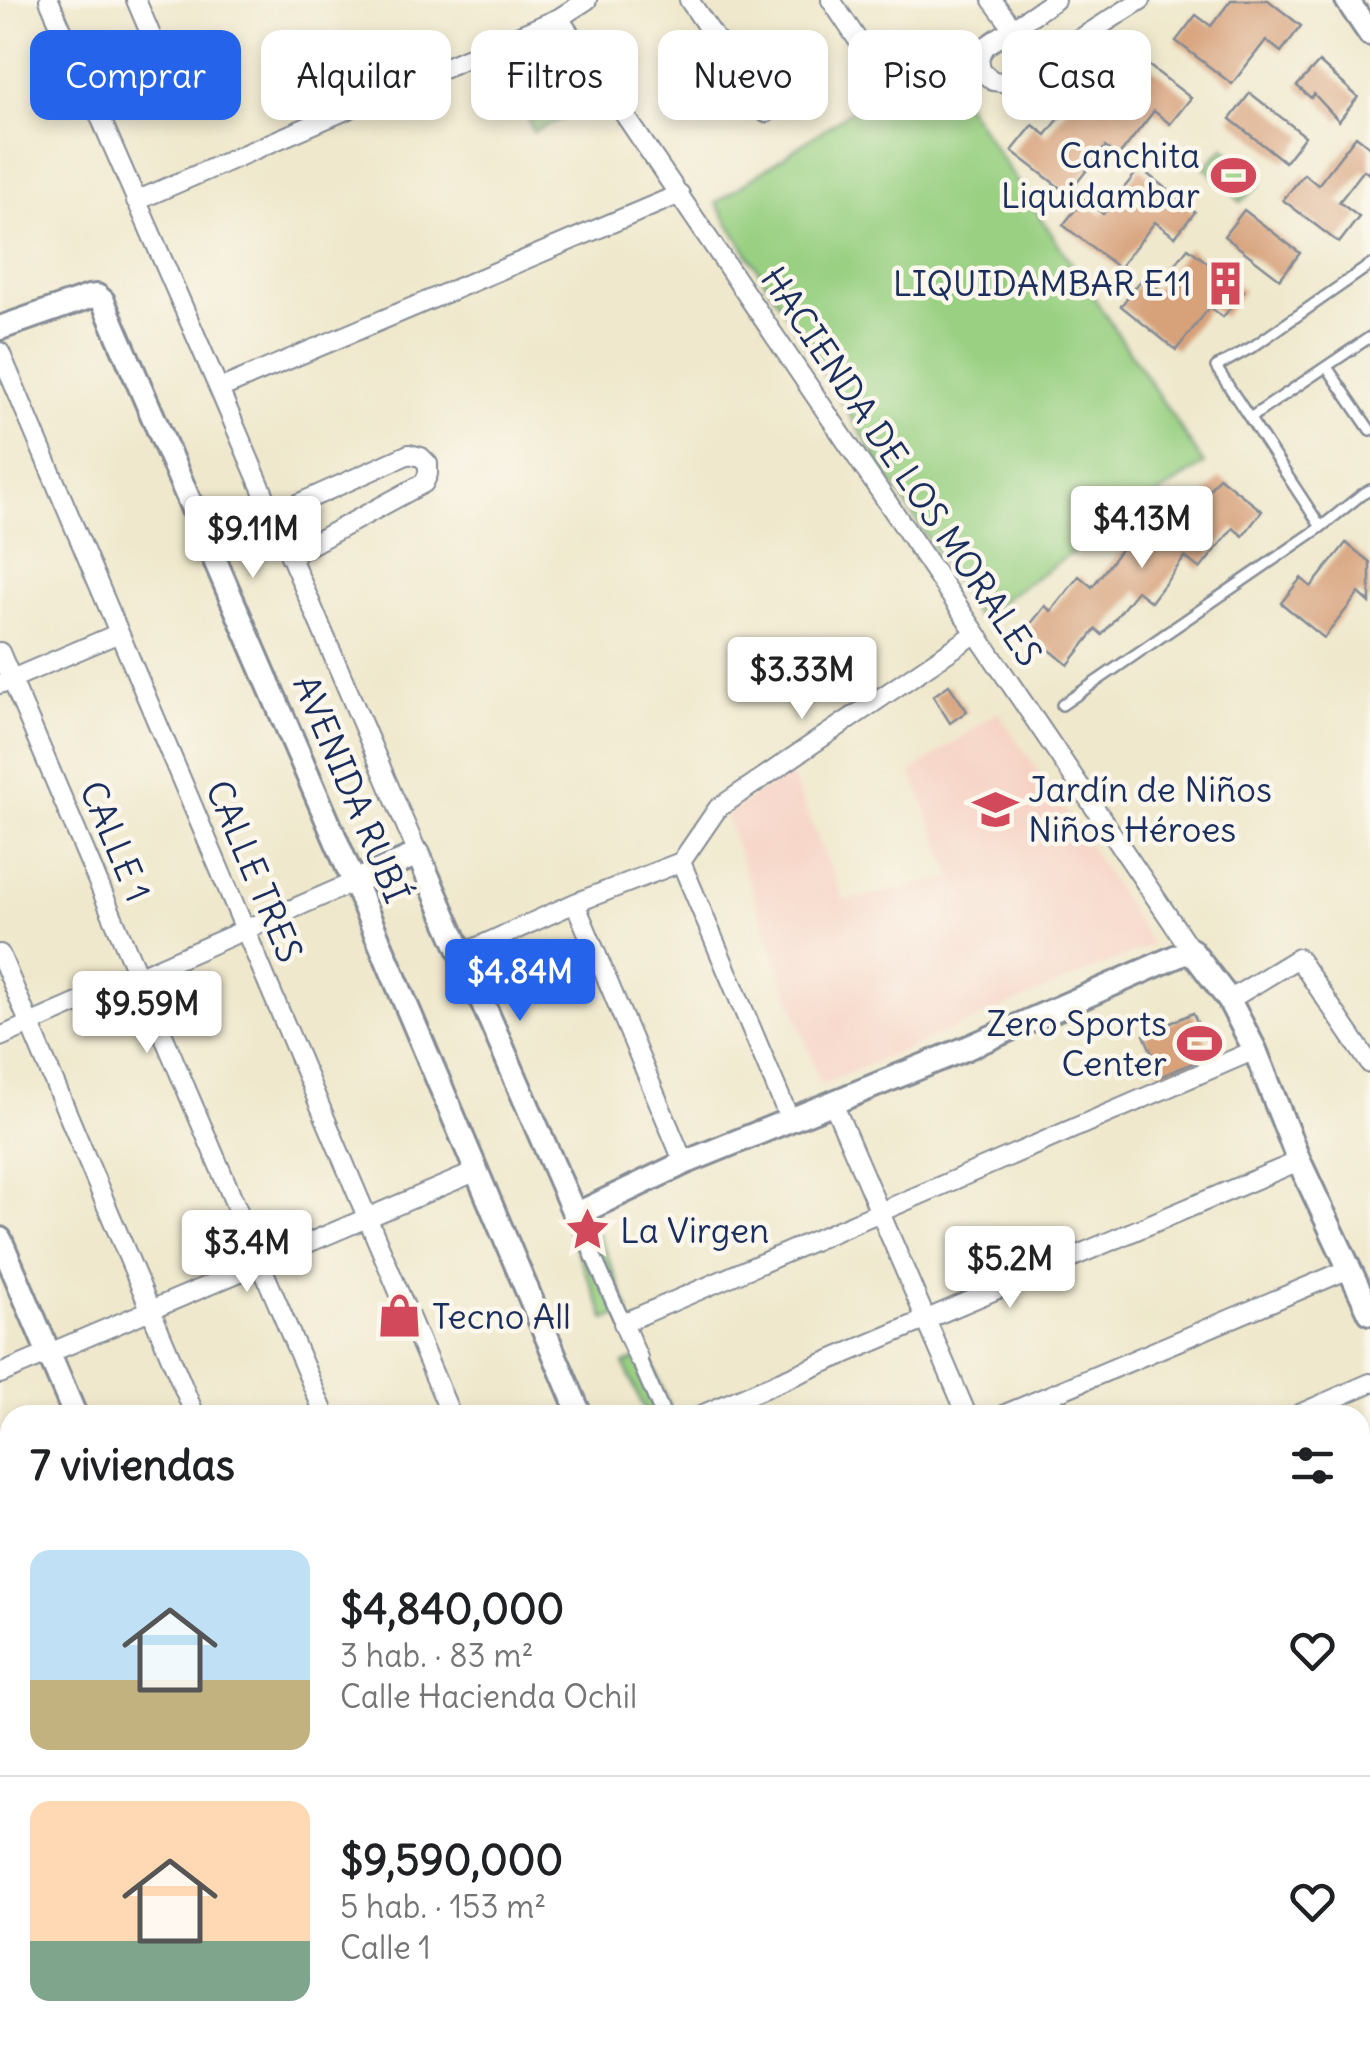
<!DOCTYPE html>
<html lang="es">
<meta charset="utf-8">
<style>
:root{--surface:#fff;--page:#f6f6f6;--text:#202124;--muted:#757577;--line:#e0e0e0;--accent:#2563eb}
body{margin:0;font-family:Delius,sans-serif;background:var(--page);color:var(--text);height:100vh;display:flex;flex-direction:column;font-size:38px;white-space:nowrap}
*{box-sizing:border-box;margin:0}
p{font-size:32px;color:var(--muted)}
.icon{flex:none;width:55px;height:55px;fill:none;stroke:currentColor;stroke-width:2;stroke-linecap:round;stroke-linejoin:round}
.map{position:relative;flex:1;overflow:hidden}
.details{position:absolute;left:0px;top:1405px;width:1370px;height:640px;display:flex;flex-direction:column;background:var(--surface);border-radius:30px 30px 0 0;box-shadow:0 5px 15px #0003}
.details>*{flex:none}
.banner{position:absolute;left:30px;top:30px;width:1310px;height:90px;display:flex;gap:20px}
.price{position:absolute;translate:-50% -85px;padding:0 22px;border-radius:10px;background:#fff;color:#222;font-size:32px;line-height:65px;filter:drop-shadow(0 2px 5px #0008)}
.price::after{content:'';position:absolute;left:50%;top:60px;width:30px;height:22px;margin-left:-15px;background:inherit;clip-path:polygon(0 0,100% 0,50% 100%)}
.price.active{background:var(--accent);color:#fff}
ul{padding:0;list-style:none}
li{display:flex;align-items:center;gap:30px;height:250px;padding:0 30px}
li+li{border-top:2px solid var(--line)}
li span{display:grid;place-items:center;flex:none;width:280px;height:200px;border-radius:20px;color:#555}
li>.icon{margin-inline-start:auto}
span .icon{width:120px;height:120px;fill:#fffc;stroke-width:1}
li b{font-size:42px}
h2{display:flex;justify-content:space-between;align-items:center;height:120px;padding:0 30px;font-size:42px}
.pill{padding:0 35px;border-radius:20px;background:var(--surface);box-shadow:0 5px 15px #0003;font-size:35px;line-height:90px}
.pill.active{background:var(--accent);color:#fff}
.map>svg:first-child{display:block}
.built{fill:#f6d2c4}
.green{fill:#99d082;stroke:#5a8070;stroke-width:2.5}
.forest{fill:#7ab270;stroke:#4a7067;stroke-width:2.5}
.building{fill:#d7a17a}
.lines{fill:none;stroke-linecap:round;stroke-linejoin:round}
.service-casing{stroke:#858c95;stroke-width:14}
.pedestrian-casing{stroke:#858c95;stroke-width:19}
.minor-casing{stroke:#858c95;stroke-width:22}
.tertiary-casing{stroke:#858c95;stroke-width:28}
.service{stroke:#fff;stroke-width:9}
.pedestrian{stroke:#fff;stroke-width:14}
.minor{stroke:#fff;stroke-width:18}
.tertiary{stroke:#fff;stroke-width:22}
.labels{text-anchor:middle;dominant-baseline:central;stroke-width:9;stroke-linejoin:round;paint-order:stroke}
.poi-label{font-size:35px;fill:#1b2f5e;stroke:#fbf7ec;text-anchor:end}
.street-label{font-size:35px;fill:#1b2f5e;stroke:#fbf7ec}
</style>
<div class="map">
<svg width="1370" height="2045" viewBox="0 0 1370 2045">
<rect width="100%" height="100%" fill="#fbf7ec"/>
<filter id="ink" filterUnits="userSpaceOnUse"><feTurbulence type="fractalNoise" baseFrequency=".01" numOctaves="2"/><feDisplacementMap in="SourceGraphic" scale="20" xChannelSelector="R" yChannelSelector="G"/><feConvolveMatrix kernelMatrix="1 2 1 2 8 2 1 2 1" color-interpolation-filters="sRGB"/></filter>
<filter id="wash" filterUnits="userSpaceOnUse"><feTurbulence type="fractalNoise" baseFrequency=".0048" numOctaves="4" result="noise"/><feDisplacementMap in="SourceGraphic" scale="40" xChannelSelector="R" yChannelSelector="G"/><feGaussianBlur stdDeviation="2.25" result="paint"/><feColorMatrix in="noise" values="0 0 0 0 0 0 0 0 0 0 0 0 0 0 0 0 0 1.4 0 .05"/><feComposite in="paint" operator="in"/></filter>
<g filter="url(#wash)">
<rect width="100%" height="100%" fill="#efe8cc"/>
<path class="built" d="M 998,712 L 1089,846 L 1152,945 L 821,1085 L 725,815 L 790,772 L 844,901 L 953,877 L 911,772 Z"/>
<path class="green" d="M 561,39 L 604,100 L 533,132 L 510,65 Z
M 933,55 L 1204,464 L 977,617 L 716,203 Z
M 1224,148 L 1261,183 L 1241,202 L 1204,167 Z
M 593,1221 L 629,1310 L 606,1320 L 569,1232 Z
M 648,1355 L 673,1415 L 647,1415 L 624,1364 Z
M 140,2035 L 339,2035 L 343,2045 L 145,2045 Z"/>
<path class="forest" d="M 10,1800 L 10,2035 L 140,2035 L 145,2045 L 0,2045 L 0,1801 Z"/>
<g id="blocks">
<path class="building" d="M 1231,0 L 1268,0 L 1301,26 L 1281,52 L 1266,40 L 1232,84 L 1176,41 L 1196,15 L 1211,26 Z
M 1135,55 L 1191,98 L 1170,124 L 1154,111 L 1118,157 L 1105,147 L 1068,194 L 1012,151 L 1033,125 L 1046,135 L 1083,88 L 1099,100 Z
M 1319,62 L 1358,97 L 1339,121 L 1314,94 L 1311,98 L 1297,86 Z
M 1250,93 L 1305,136 L 1285,162 L 1230,119 Z
M 1356,136 L 1370,147 L 1370,175 L 1364,170 L 1339,202 L 1359,217 L 1339,243 L 1283,200 L 1304,174 L 1318,185 Z
M 1140,168 L 1195,212 L 1175,237 L 1155,222 L 1119,268 L 1063,225 L 1084,199 L 1103,214 Z
M 1244,210 L 1300,253 L 1280,279 L 1224,236 Z
M 1188,248 L 1244,291 L 1223,317 L 1210,307 L 1176,350 L 1121,306 L 1141,280 L 1154,291 Z
M 1219,477 L 1262,511 L 1243,536 L 1233,528 L 1200,569 L 1185,557 L 1151,602 L 1137,591 L 1102,635 L 1096,629 L 1068,665 L 1026,630 L 1045,606 L 1051,611 L 1079,576 L 1092,587 L 1127,542 L 1142,554 L 1177,511 L 1187,519 Z
M 1346,543 L 1370,562 L 1370,603 L 1359,593 L 1324,638 L 1281,603 L 1301,578 L 1311,587 Z
M 949,685 L 967,711 L 950,723 L 933,696 Z
M 1193,1013 L 1212,1055 L 1162,1076 L 1144,1035 Z"/>
</g>
</g>
<g filter="url(#ink)">
<use href="#blocks" fill-opacity="0" stroke="#858c95" stroke-width="2.5"/>
<g class="lines">
<defs>
<path id="service" d="M 1327,367 L 1370,430
M 1250,418 L 1370,337
M 1321,527 L 1216,367 L 1254,346 L 1370,265
M 1062,705 L 1321,527 L 1361,495 L 1370,490"/>
<path id="pedestrian" d="M 575,1215 L 623,1323
M 638,1358 L 663,1415"/>
<path id="minor" d="M 49,0 L 219,389 L 418,854
M 136,0 L 156,47
M 689,0 L 766,113
M 831,0 L 875,66
M 992,0 L 1013,28
M 1055,0 L 986,46 L 979,57 L 981,71 L 993,81 L 1010,83 L 1141,0
M 559,18 L 1191,950
M 136,201 L 559,18 L 587,0
M 0,352 L 451,1415
M 219,389 L 680,194
M 273,515 L 409,454 L 421,457 L 428,464 L 428,474 L 424,483 L 290,556
M 0,652 L 325,1415
M 0,684 L 119,633
M 681,862 L 718,808 L 975,634
M 681,862 L 790,1120
M 575,903 L 684,1163
M 0,954 L 195,1415
M 462,954 L 575,903 L 681,862
M 1229,1000 L 1298,958 L 1370,1064
M 0,1037 L 354,882
M 833,1103 L 967,1415
M 638,1358 L 623,1323 L 1255,1050
M 0,1374 L 475,1172
M 701,1415 L 1299,1161
M 1003,1415 L 1349,1269
M 1297,1415 L 1370,1383
M 1360,1517 L 1370,1513
M 0,1533 L 10,1558
M 1360,1644 L 1370,1640
M 1360,1773 L 1370,1769
M 1360,2028 L 1367,2045
M 339,2035 L 343,2045
M 715,2035 L 719,2045
M 973,2035 L 977,2045
M 1103,2035 L 1107,2045
M 1233,2035 L 1237,2045
M 455,2045 L 479,2035
M 745,2045 L 768,2035"/>
<path id="tertiary" d="M 1347,0 L 1370,34
M 0,328 L 89,297 L 97,296 L 103,301 L 354,882 L 580,1415
M 354,882 L 418,854 L 575,1215 L 684,1163 L 967,1048 L 1191,950 L 1229,1000 L 1255,1050 L 1299,1161 L 1370,1313
M 0,1239 L 75,1415
M 849,2035 L 853,2045"/>
</defs>
<use href="#service" class="service-casing"/>
<use href="#pedestrian" class="pedestrian-casing"/>
<use href="#minor" class="minor-casing"/>
<use href="#tertiary" class="tertiary-casing"/>
<use href="#service" class="service"/>
<use href="#pedestrian" class="pedestrian"/>
<use href="#minor" class="minor"/>
<use href="#tertiary" class="tertiary"/>
</g>
</g>
<defs>
<symbol id="stadium-bare" viewBox="-9 -9 18 18"><path d="M0-5a6.5 5 0 1 0 0 10a6.5 5 0 1 0 0-10ZM-3.5-1.8h7v3.6h-7Z" fill="#d1495b" stroke="#fbf7ec" stroke-width="2.5" paint-order="stroke"/></symbol>
<symbol id="building-bare" viewBox="-9 -9 18 18"><path d="M-4-6H4V6H1V3H-1V6H-4ZM-2.5-4.3h1.7v1.8h-1.7ZM.8-4.3h1.7v1.8H.8ZM-2.5-1h1.7V.8h-1.7ZM.8-1h1.7V.8H.8Z" fill="#d1495b" stroke="#fbf7ec" stroke-width="2.5" paint-order="stroke"/></symbol>
<symbol id="school-bare" viewBox="-9 -9 18 18"><path d="M0-5L7-2L0 1L-7-2ZM-4 1L0 2.5L4 1V4Q0 6-4 4Z" fill="#d1495b" stroke="#fbf7ec" stroke-width="2.5" paint-order="stroke"/></symbol>
<symbol id="sight-bare" viewBox="-9 -9 18 18"><path d="M0-6L1.8-2.2L6-1.7L2.9 1.2L3.7 5.4L0 3.3L-3.7 5.4L-2.9 1.2L-6-1.7L-1.8-2.2Z" fill="#d1495b" stroke="#fbf7ec" stroke-width="2.5" paint-order="stroke"/></symbol>
<symbol id="shop-bare" viewBox="-9 -9 18 18"><path d="M-5-2.5h2.3a2.7 3.5 0 0 1 5.4 0H5L5.5 6h-11ZM-1.5-2.5h3a1.5 2.3 0 0 0-3 0Z" fill="#d1495b" stroke="#fbf7ec" stroke-width="2.5" paint-order="stroke"/></symbol>
</defs>
<g fill-rule="evenodd">
<use href="#stadium-bare" x="1202" y="144" width="63" height="63"/>
<use href="#building-bare" x="1194" y="252" width="63" height="63"/>
<use href="#school-bare" x="964" y="778" width="63" height="63"/>
<use href="#stadium-bare" x="1168" y="1012" width="63" height="63"/>
<use href="#sight-bare" x="556" y="1198" width="63" height="63"/>
<use href="#shop-bare" x="368" y="1284" width="63" height="63"/>
</g>
<g class="labels">
<g class="poi-label">
<text x="1200" y="155">Canchita<tspan x="1200" dy="40">Liquidambar</tspan></text>
<text x="1192" y="283">LIQUIDAMBAR E11</text>
<text x="1028" y="789" text-anchor="start">Jardín de Niños<tspan x="1028" dy="40">Niños Héroes</tspan></text>
<text x="1167" y="1023">Zero Sports<tspan x="1167" dy="40">Center</tspan></text>
<text x="620" y="1230" text-anchor="start">La Virgen</text>
<text x="432" y="1316" text-anchor="start">Tecno All</text>
</g>
<g class="street-label">
<text transform="translate(902 466) rotate(56)">HACIENDA DE LOS MORALES</text>
<text transform="translate(352 789) rotate(67)">AVENIDA RUBÍ</text>
<text transform="translate(116 841) rotate(67)">CALLE 1</text>
<text transform="translate(255 871) rotate(67)">CALLE TRES</text>
</g>
</g>
</svg>
<b class="price" style="left:1142px;top:571px">$4.13M</b>
<b class="price" style="left:253px;top:581px">$9.11M</b>
<b class="price" style="left:802px;top:722px">$3.33M</b>
<b class="price active" style="left:520px;top:1024px">$4.84M</b>
<b class="price" style="left:147px;top:1056px">$9.59M</b>
<b class="price" style="left:247px;top:1295px">$3.4M</b>
<b class="price" style="left:1010px;top:1311px">$5.2M</b>
<div class="banner">
<a class="pill active">Comprar</a>
<a class="pill">Alquilar</a>
<a class="pill">Filtros</a>
<a class="pill">Nuevo</a>
<a class="pill">Piso</a>
<a class="pill">Casa</a>
</div>
<section class="details">
<h2>7 viviendas<svg class="icon" aria-label="filters" viewBox="0 0 24 24"><path d="M4 7h16M4 17h16"/><circle cx="9" cy="7" r="2"/><circle cx="15" cy="17" r="2"/></svg></h2>
<ul>
<li><span style="background:linear-gradient(#bfe0f5 65%,#c2b280 0)"><svg class="icon" aria-label="home" viewBox="0 0 24 24"><path d="M3 11l9-7 9 7M6 9v11h12V9"/></svg></span><div><b>$4,840,000</b><p>3 hab. · 83 m²</p><p>Calle Hacienda Ochil</p></div><svg class="icon" aria-label="heart" viewBox="0 0 24 24"><path d="M12 20l-8-8c-3-5 5-10 8-4 3-6 11-1 8 4z"/></svg></li>
<li><span style="background:linear-gradient(#ffd9b3 70%,#7fa58c 0)"><svg class="icon" aria-label="home" viewBox="0 0 24 24"><path d="M3 11l9-7 9 7M6 9v11h12V9"/></svg></span><div><b>$9,590,000</b><p>5 hab. · 153 m²</p><p>Calle 1</p></div><svg class="icon" aria-label="heart" viewBox="0 0 24 24"><path d="M12 20l-8-8c-3-5 5-10 8-4 3-6 11-1 8 4z"/></svg></li>
</ul>
</section>
</div>
